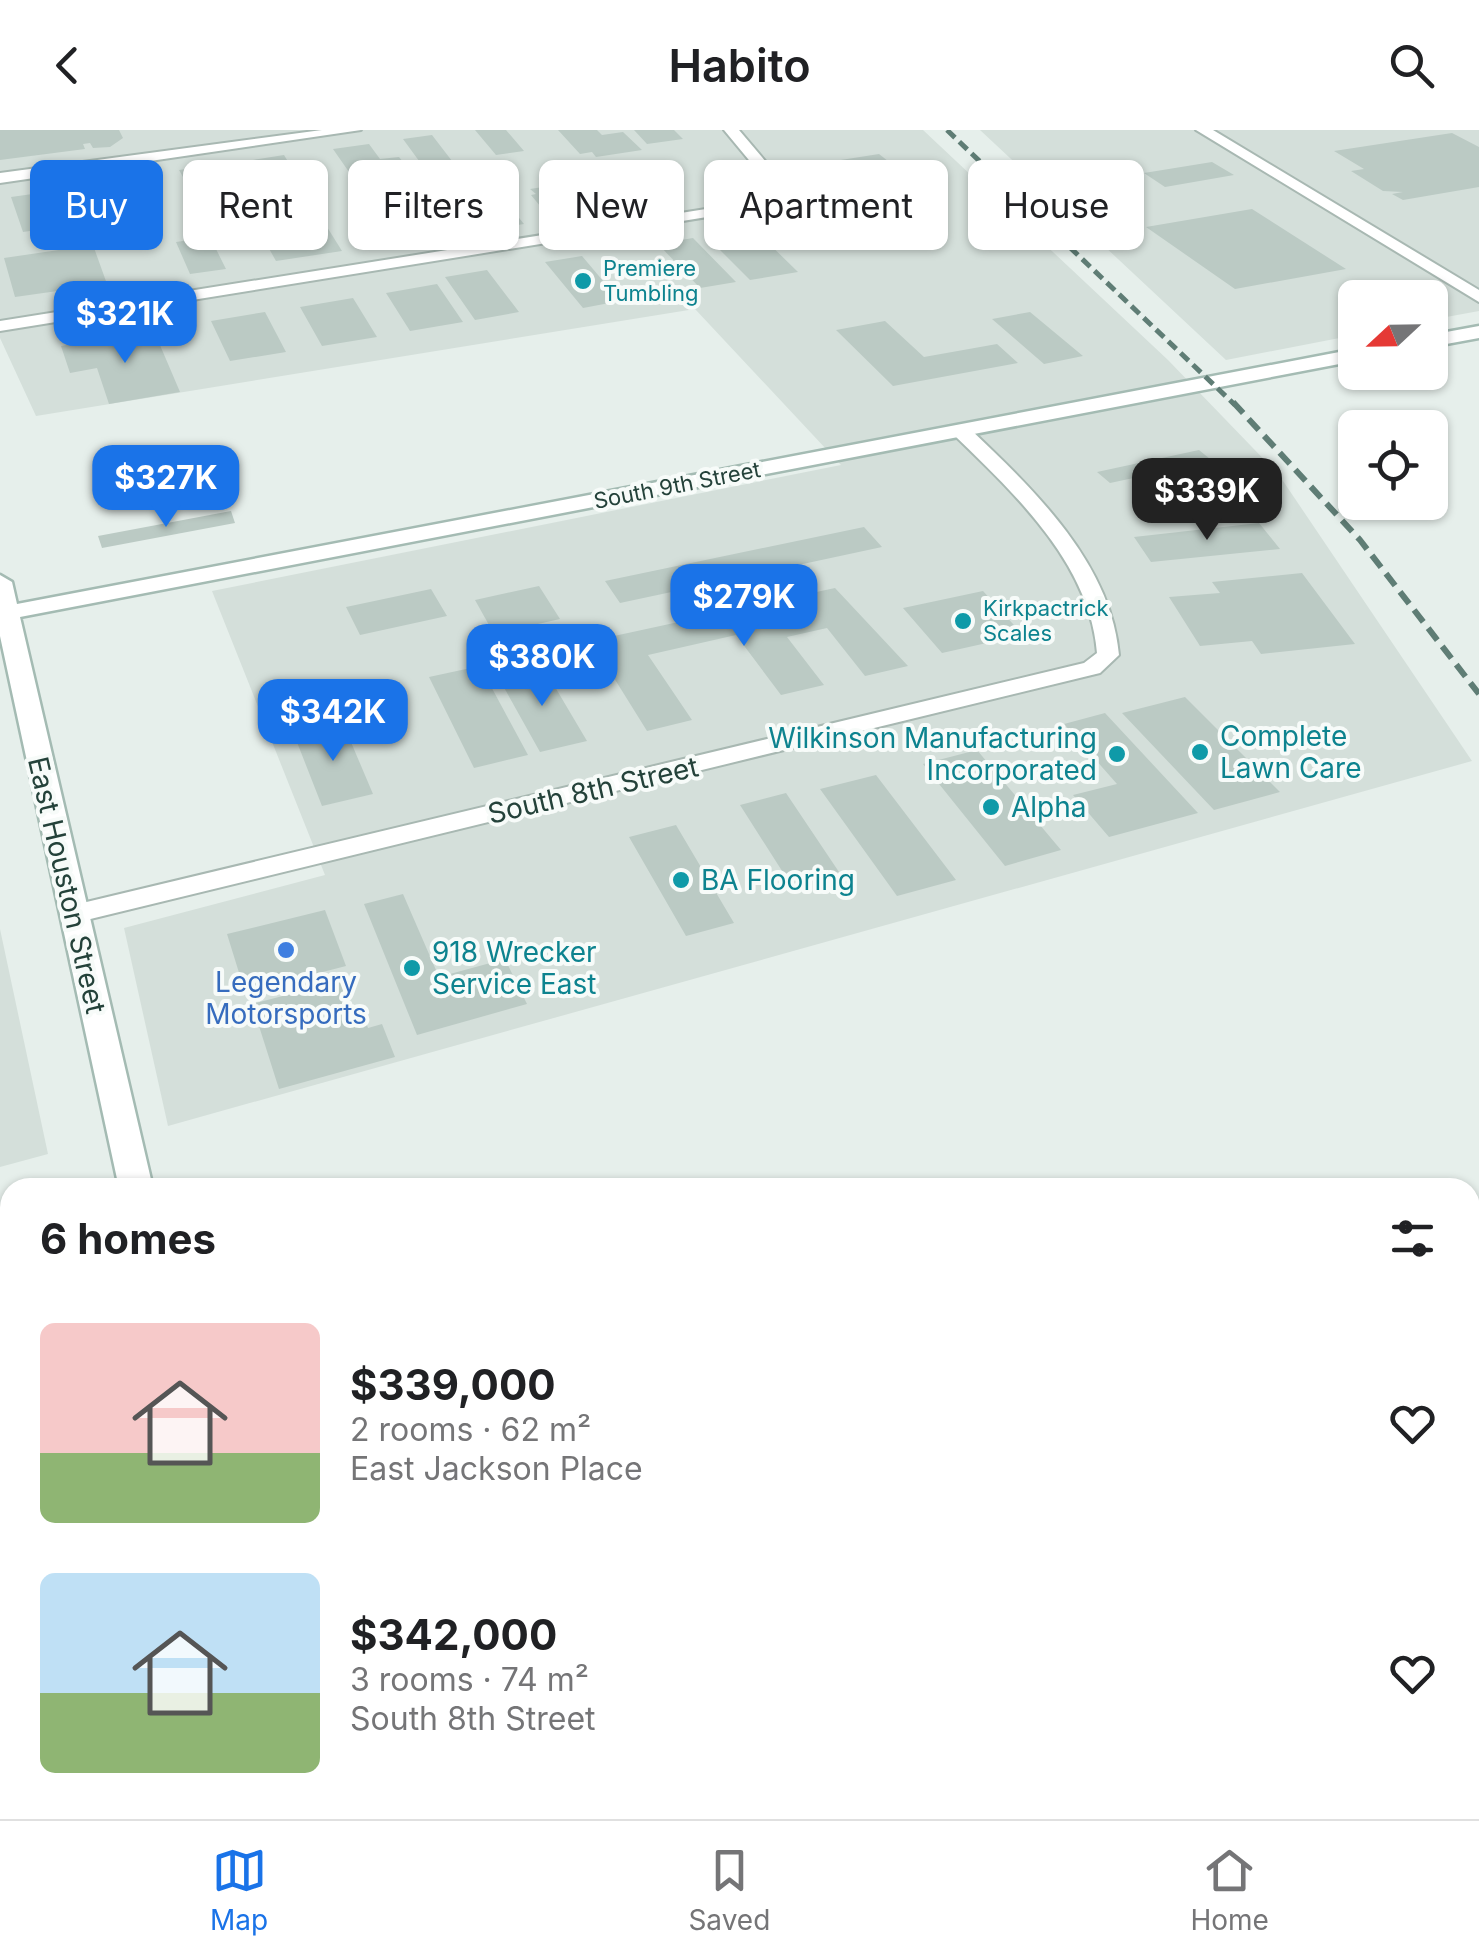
<!DOCTYPE html>
<meta charset="utf-8">
<style>
:root{--surface:#fff;--page:#f2f2f2;--text:#202124;--muted:#757577;--line:#e0e0e0;--accent:#1a73e8}
body{margin:0;font-family:Inter,sans-serif;background:var(--page);color:var(--text);height:100vh;display:flex;flex-direction:column;font-size:38px;white-space:nowrap}
*{box-sizing:border-box;margin:0}
p{font-size:32px;color:var(--muted)}
.icon{flex:none;width:55px;height:55px;fill:none;stroke:currentColor;stroke-width:2;stroke-linecap:round;stroke-linejoin:round}
.map{position:relative;flex:1;overflow:hidden}
.details{position:absolute;left:0px;top:1048px;width:1480px;height:642px;display:flex;flex-direction:column;background:var(--surface);border-radius:30px 30px 0 0;box-shadow:0 2px 8px #0004}
.details>*{flex:none}
.hud{position:absolute;left:30px;top:30px;width:1420px;height:90px;display:flex;gap:20px}
.needle{width:65px;rotate:248deg}
.fabs{position:absolute;left:1338px;top:150px;display:grid;gap:20px}
.fabs a{display:grid;place-items:center;width:110px;height:110px;border-radius:15px;background:var(--surface);box-shadow:0 2px 8px #0004;font-size:50px}
.price{position:absolute;translate:-50% -85px;padding:0 22px;border-radius:20px;background:var(--accent);color:#fff;font-size:32px;line-height:65px;filter:drop-shadow(0 2px 5px #0008)}
.price::after{content:'';position:absolute;left:50%;top:60px;width:30px;height:22px;margin-left:-15px;background:inherit;clip-path:polygon(0 0,100% 0,50% 100%)}
.price.current{background:#222;color:#fff}
ul{padding:0;list-style:none}
li{display:flex;align-items:center;gap:30px;height:250px;padding:0 40px}
li span{display:grid;place-items:center;flex:none;width:280px;height:200px;border-radius:15px;color:#555}
li>.icon{margin-inline-start:auto}
span .icon{width:120px;height:120px;fill:#fffc;stroke-width:1}
li b{font-size:42px}
h2{display:flex;justify-content:space-between;align-items:center;height:120px;padding:0 40px;font-size:42px}
.pill{padding:0 35px;border-radius:15px;background:var(--surface);box-shadow:0 2px 8px #0004;font-size:35px;line-height:90px}
.pill.current{background:var(--accent);color:#fff}
header{display:flex;justify-content:space-between;align-items:center;height:130px;padding:0 40px;background:var(--surface);font-size:45px;font-weight:600}
.dock{display:flex;justify-content:space-around;align-items:center;height:140px;border-top:2px solid var(--line);background:var(--surface);font-size:28px;color:var(--muted)}
.dock a{display:grid;justify-items:center;gap:5px}
.dock .current{color:var(--accent)}
.map>svg:first-child{display:block}
.built{fill:#d4dfda}
.building{fill:#bbcac4}
.lines{fill:none;stroke-linecap:round;stroke-linejoin:round}
.street-casing{stroke:#a8b8b2;stroke-width:4}
.secondary-casing{stroke:#a4bbb3;stroke-width:5}
.street{fill:#fff;fill-rule:evenodd}
.secondary{fill:#fff;fill-rule:evenodd}
.rail-far1{stroke:#5f7d75;stroke-width:5;stroke-dasharray:11 6;stroke-linecap:butt}
.rail{stroke:#5f7d75;stroke-width:6;stroke-dasharray:15 8;stroke-linecap:butt}
.culture-dot{fill:#0f9aa8;stroke:#f7fbf9;stroke-width:4}
.shop-dot{fill:#3f7fe0;stroke:#f7fbf9;stroke-width:4}
.labels{text-anchor:middle;dominant-baseline:central;stroke-width:8;stroke-linejoin:round;paint-order:stroke}
.far-culture-label{font-size:22px;fill:#0d838f;stroke:#f7fbf9;text-anchor:start}
.far-street-label{font-size:22px;fill:#24423a;stroke:#f7fbf9}
.culture-label{font-size:28px;fill:#0d838f;stroke:#f7fbf9;text-anchor:start}
.street-label{font-size:28px;fill:#24423a;stroke:#f7fbf9}
.shop-label{font-size:28px;fill:#366cbe;stroke:#f7fbf9}
</style>
<header><svg class="icon" aria-label="back" viewBox="0 0 24 24"><path d="M15 5l-7 7 7 7"/></svg>Habito<svg class="icon" aria-label="search" viewBox="0 0 24 24"><circle cx="10" cy="10" r="6"/><path d="M15 15l6 6"/></svg></header>
<div class="map">
<svg width="1479" height="1689" viewBox="0 0 1479 1689">
<rect width="100%" height="100%" fill="#e6efeb"/>
<path class="built" d="M 0,0 L 923,0 L 1168,230 L 1279,345 L 1472,631 L 168,996 L 124,798 L 325,745 L 212,461 L 841,335 L 695,179 L 36,286 L 0,208 Z
M 980,0 L 1479,0 L 1479,181 L 1430,190 L 1430,168 L 1355,168 L 1355,205 L 1226,230 Z
M 0,799 L 48,1024 L 0,1037 Z
M 1479,1619 L 1479,1689 L 1321,1689 L 1342,1680 L 1470,1680 L 1470,1623 Z"/>
<path class="building" d="M 0,0 L 119,0 L 123,8 L 110,17 L 93,18 L 90,13 L 83,14 L 85,19 L 0,30 Z
M 475,0 L 506,0 L 524,21 L 496,25 Z
M 558,0 L 597,0 L 602,5 L 623,2 L 642,20 L 596,27 L 592,22 L 580,24 Z
M 634,0 L 674,0 L 683,9 L 647,14 Z
M 1452,3 L 1479,17 L 1479,57 L 1403,70 L 1392,64 L 1403,62 L 1383,61 L 1351,41 L 1364,39 L 1334,21 Z
M 432,5 L 452,31 L 422,35 L 403,9 Z
M 369,14 L 380,29 L 399,27 L 415,47 L 358,55 L 333,19 Z
M 879,24 L 907,46 L 836,57 L 809,35 Z
M 284,25 L 307,63 L 277,69 L 253,30 Z
M 1212,32 L 1234,45 L 1165,57 L 1144,43 Z
M 209,36 L 225,66 L 196,70 L 179,40 Z
M 633,36 L 668,71 L 629,77 L 596,41 Z
M 145,44 L 148,52 L 136,53 L 146,76 L 111,81 L 100,54 Z
M 491,54 L 524,94 L 477,101 L 446,60 Z
M 97,55 L 111,89 L 23,102 L 11,67 Z
M 556,55 L 582,84 L 550,88 L 531,65 L 536,64 L 530,59 Z
M 415,65 L 445,107 L 397,114 L 369,72 Z
M 891,78 L 917,100 L 844,112 L 819,89 Z
M 1252,79 L 1346,139 L 1235,159 L 1146,97 Z
M 286,84 L 295,99 L 302,95 L 304,100 L 327,97 L 342,121 L 276,131 L 263,108 L 239,111 L 229,92 Z
M 754,99 L 798,142 L 750,150 L 707,107 Z
M 210,107 L 226,139 L 190,144 L 176,112 Z
M 693,108 L 736,152 L 700,158 L 658,114 Z
M 93,115 L 107,154 L 15,167 L 4,128 Z
M 582,126 L 620,171 L 583,178 L 545,132 Z
M 487,140 L 519,182 L 475,190 L 445,147 Z
M 437,154 L 463,192 L 410,201 L 386,163 Z
M 353,168 L 377,207 L 322,216 L 300,177 Z
M 265,182 L 286,222 L 230,231 L 211,191 Z
M 1030,182 L 1083,226 L 1044,234 L 992,189 Z
M 885,191 L 924,227 L 997,214 L 1018,233 L 893,256 L 836,200 Z
M 154,201 L 180,262 L 109,274 L 97,238 L 70,243 L 61,216 Z
M 1199,320 L 1221,338 L 1151,353 L 1143,346 L 1110,353 L 1097,342 Z
M 207,336 L 213,351 L 137,369 L 109,371 L 103,355 Z
M 231,381 L 235,393 L 102,418 L 98,406 Z
M 1259,393 L 1280,419 L 1151,432 L 1134,407 Z
M 864,397 L 882,417 L 620,473 L 605,451 Z
M 1302,443 L 1355,514 L 1261,524 L 1252,511 L 1200,516 L 1169,467 L 1220,463 L 1212,452 Z
M 539,456 L 560,489 L 494,504 L 475,470 Z
M 835,458 L 908,536 L 865,546 L 827,498 L 787,507 L 824,555 L 781,565 L 736,505 L 648,525 L 692,590 L 647,601 L 591,511 Z
M 431,459 L 447,486 L 360,505 L 346,477 Z
M 983,461 L 1023,505 L 942,523 L 903,478 Z
M 542,535 L 587,611 L 540,622 L 497,545 Z
M 480,536 L 528,625 L 474,638 L 429,547 Z
M 1185,567 L 1280,662 L 1214,680 L 1122,583 Z
M 1105,583 L 1198,683 L 1109,707 L 1073,665 L 1117,654 L 1064,594 Z
M 342,591 L 373,664 L 322,676 L 293,602 Z
M 977,620 L 1061,720 L 1005,736 L 923,634 Z
M 876,645 L 956,750 L 897,766 L 820,659 Z
M 786,663 L 839,742 L 791,755 L 740,675 Z
M 676,695 L 734,793 L 686,806 L 629,707 Z
M 403,764 L 439,847 L 505,829 L 527,874 L 417,905 L 364,774 Z
M 325,780 L 346,836 L 245,862 L 227,804 Z
M 340,851 L 354,890 L 364,887 L 368,898 L 382,894 L 395,927 L 279,959 L 252,874 Z"/>
<g class="lines">
<defs>
<path id="street" d="M 322,0 L 361,0 L 0,53 L 0,43 Z
M 724,0 L 739,0 L 788,58 L 788,74 L 0,201 L 0,191 L 775,68 L 773,59 Z
M 1196,0 L 1213,0 L 1479,160 L 1479,172 Z
M 954,297 L 968,297 C 1032,358 1111,432 1119,525 L 1100,543 L 74,793 L 61,784 L 74,775 L 1084,533 L 1097,523 C 1090,434 1015,364 954,305 Z
M 10,1213 L 10,1241 L 0,1244 L 0,1216 Z"/>
<path id="secondary" d="M 1479,196 L 1479,208 L 1430,217 L 1430,205 Z
M 1355,219 L 1355,231 L 20,487 L 153,1058 L 119,1058 L 0,506 L 0,445 L 12,452 L 17,474 Z
M 254,1680 L 298,1680 L 300,1689 L 256,1689 Z"/>
</defs>
<use href="#street" class="street-casing"/>
<use href="#secondary" class="secondary-casing"/>
<use href="#street" class="street"/>
<use href="#secondary" class="secondary"/>
<path class="rail-far1" d="M 947,0 L 1235,275"/>
<path class="rail" d="M 1233,272 L 1360,410 L 1479,564"/>
</g>
<g class="culture-dot">
<circle cx="583" cy="151" r="10"/>
<circle cx="963" cy="491" r="10"/>
<circle cx="1200" cy="622" r="10"/>
<circle cx="1117" cy="624" r="10"/>
<circle cx="991" cy="677" r="10"/>
<circle cx="681" cy="750" r="10"/>
<circle cx="412" cy="838" r="10"/>
</g>
<circle class="shop-dot" cx="286" cy="820" r="10"/>
<g class="labels">
<g class="far-culture-label">
<text x="603" y="138">Premiere<tspan x="603" dy="25">Tumbling</tspan></text>
<text x="983" y="478">Kirkpactrick<tspan x="983" dy="25">Scales</tspan></text>
</g>
<g class="far-street-label">
<text transform="translate(677 355) rotate(-11)">South 9th Street</text>
</g>
<g class="culture-label">
<text x="1220" y="606">Complete<tspan x="1220" dy="32">Lawn Care</tspan></text>
<text x="1097" y="608" text-anchor="end">Wilkinson Manufacturing<tspan x="1097" dy="32">Incorporated</tspan></text>
<text x="1011" y="677">Alpha</text>
<text x="701" y="750">BA Flooring</text>
<text x="432" y="822">918 Wrecker<tspan x="432" dy="32">Service East</tspan></text>
</g>
<g class="street-label">
<text transform="translate(593 660) rotate(-13)">South 8th Street</text>
<text transform="translate(67 755) rotate(77)">East Houston Street</text>
</g>
<g class="shop-label">
<text x="286" y="852">Legendary<tspan x="286" dy="32">Motorsports</tspan></text>
</g>
</g>
</svg>
<div class="fabs">
<a><svg class="needle" viewBox="-14 -14 28 28"><path d="M0-13l5 13h-10z" fill="#e53935"/><path d="M0 13l5-13h-10z" fill="#757577"/></svg></a>
<a><svg class="icon" aria-label="locate" viewBox="0 0 24 24"><circle cx="12" cy="12" r="6"/><path d="M12 2v4M12 18v4M2 12h4M18 12h4"/></svg></a>
</div>
<b class="price" style="left:125px;top:236px">$321K</b>
<b class="price" style="left:166px;top:400px">$327K</b>
<b class="price current" style="left:1207px;top:413px">$339K</b>
<b class="price" style="left:744px;top:519px">$279K</b>
<b class="price" style="left:542px;top:579px">$380K</b>
<b class="price" style="left:333px;top:634px">$342K</b>
<div class="hud">
<a class="pill current">Buy</a>
<a class="pill">Rent</a>
<a class="pill">Filters</a>
<a class="pill">New</a>
<a class="pill">Apartment</a>
<a class="pill">House</a>
</div>
<section class="details">
<h2>6 homes<svg class="icon" aria-label="filters" viewBox="0 0 24 24"><path d="M4 7h16M4 17h16"/><circle cx="9" cy="7" r="2"/><circle cx="15" cy="17" r="2"/></svg></h2>
<ul>
<li><span style="background:linear-gradient(#f6c9c9 65%,#8fb573 0)"><svg class="icon" aria-label="home" viewBox="0 0 24 24"><path d="M3 11l9-7 9 7M6 9v11h12V9"/></svg></span><div><b>$339,000</b><p>2 rooms · 62 m²</p><p>East Jackson Place</p></div><svg class="icon" aria-label="heart" viewBox="0 0 24 24"><path d="M12 20l-8-8c-3-5 5-10 8-4 3-6 11-1 8 4z"/></svg></li>
<li><span style="background:linear-gradient(#bfe0f5 60%,#8fb573 0)"><svg class="icon" aria-label="home" viewBox="0 0 24 24"><path d="M3 11l9-7 9 7M6 9v11h12V9"/></svg></span><div><b>$342,000</b><p>3 rooms · 74 m²</p><p>South 8th Street</p></div><svg class="icon" aria-label="heart" viewBox="0 0 24 24"><path d="M12 20l-8-8c-3-5 5-10 8-4 3-6 11-1 8 4z"/></svg></li>
</ul>
</section>
</div>
<nav class="dock">
<a class="current"><svg class="icon" aria-label="map" viewBox="0 0 24 24"><path d="M3 6l6-2 6 2 6-2v14l-6 2-6-2-6 2zM9 4v14M15 6v14"/></svg>Map</a>
<a><svg class="icon" aria-label="saved" viewBox="0 0 24 24"><path d="M7 4h10v16l-5-4-5 4z"/></svg>Saved</a>
<a><svg class="icon" aria-label="home" viewBox="0 0 24 24"><path d="M3 11l9-7 9 7M6 9v11h12V9"/></svg>Home</a>
</nav>
